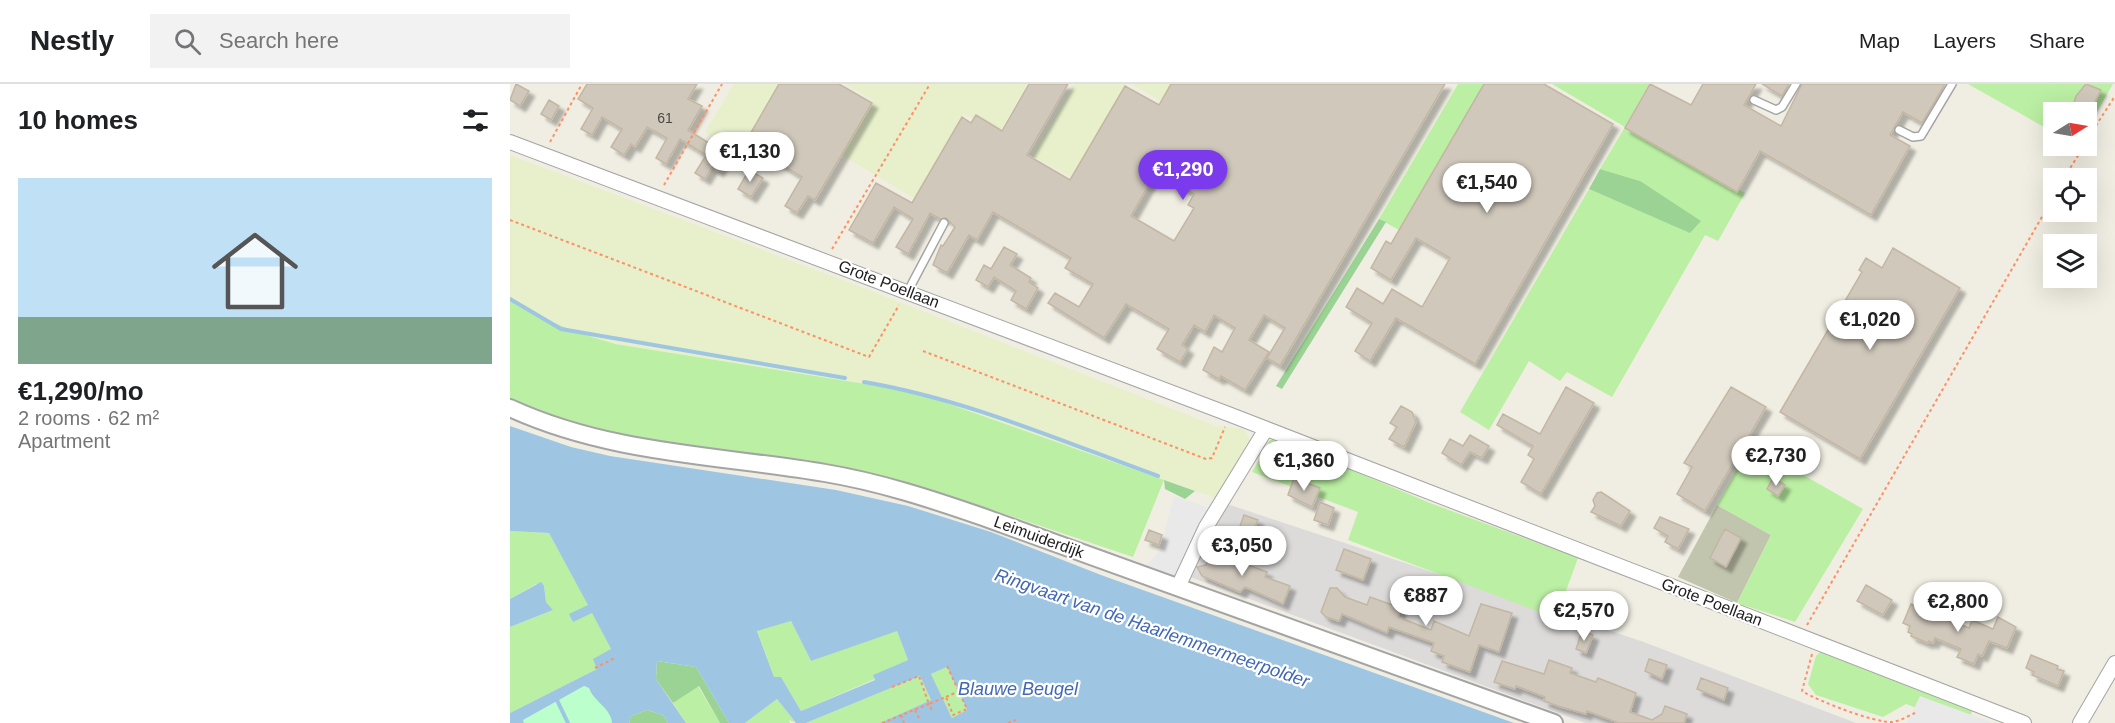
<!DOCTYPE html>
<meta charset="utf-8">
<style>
:root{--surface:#fff;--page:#f2f2f2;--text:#202124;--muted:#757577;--line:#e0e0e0;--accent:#7c3aed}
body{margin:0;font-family:Helvetica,sans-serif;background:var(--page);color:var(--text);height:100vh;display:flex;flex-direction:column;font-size:22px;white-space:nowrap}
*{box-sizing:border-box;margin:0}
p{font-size:20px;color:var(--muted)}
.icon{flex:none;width:33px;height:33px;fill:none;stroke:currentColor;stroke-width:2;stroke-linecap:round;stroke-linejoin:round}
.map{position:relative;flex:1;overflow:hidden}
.details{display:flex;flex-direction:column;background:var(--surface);width:510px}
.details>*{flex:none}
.needle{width:39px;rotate:79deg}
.controls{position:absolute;left:1533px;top:18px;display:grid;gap:12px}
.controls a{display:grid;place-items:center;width:54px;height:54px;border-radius:0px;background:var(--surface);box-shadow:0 6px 24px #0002;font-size:30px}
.price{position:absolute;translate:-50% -51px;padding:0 14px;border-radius:21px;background:#fff;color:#222;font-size:20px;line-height:39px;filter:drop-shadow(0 2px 3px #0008)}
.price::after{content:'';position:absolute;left:50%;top:36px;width:18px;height:14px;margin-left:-9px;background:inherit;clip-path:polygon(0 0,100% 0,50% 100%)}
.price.selected{background:var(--accent);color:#fff}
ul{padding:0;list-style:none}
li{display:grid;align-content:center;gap:12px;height:318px;padding:0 18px}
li+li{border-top:2px solid var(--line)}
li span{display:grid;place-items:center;height:186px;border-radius:0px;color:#555}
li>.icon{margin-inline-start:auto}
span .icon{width:108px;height:108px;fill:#fffc;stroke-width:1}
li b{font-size:26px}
h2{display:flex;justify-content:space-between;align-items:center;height:72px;padding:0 18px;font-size:26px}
header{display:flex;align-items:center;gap:36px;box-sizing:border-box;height:84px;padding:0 30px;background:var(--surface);border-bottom:2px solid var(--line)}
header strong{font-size:28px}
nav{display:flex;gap:33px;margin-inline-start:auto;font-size:21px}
.search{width:420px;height:54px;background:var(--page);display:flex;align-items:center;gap:15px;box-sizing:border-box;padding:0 21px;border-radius:0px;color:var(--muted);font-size:22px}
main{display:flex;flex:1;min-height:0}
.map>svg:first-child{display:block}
.residential{fill:#dcdbda}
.construction{fill:#c1c5ad}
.farmland{fill:#e7f0cb}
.grass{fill:#bbefa3}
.forest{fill:#9ad393}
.park{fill:#baffcc}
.parking{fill:#e9e9e9}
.water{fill:#9ec6e2;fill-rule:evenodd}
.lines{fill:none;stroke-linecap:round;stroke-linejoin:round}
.stream{stroke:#9ec6e2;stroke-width:4}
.building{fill:#d0c8bb;stroke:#c3b7a3;stroke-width:1.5;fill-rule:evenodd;filter:url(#shadow)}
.service-casing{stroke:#a4a4a4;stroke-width:10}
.minor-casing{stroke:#a4a4a4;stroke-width:16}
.tertiary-casing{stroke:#a4a4a4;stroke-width:20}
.path{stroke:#ff8f64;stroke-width:2;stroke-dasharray:3 3;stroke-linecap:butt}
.service{stroke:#fff;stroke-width:7}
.minor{stroke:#fff;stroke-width:14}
.tertiary{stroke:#fff;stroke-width:16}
.labels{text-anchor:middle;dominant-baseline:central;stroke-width:4.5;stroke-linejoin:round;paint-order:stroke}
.number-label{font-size:14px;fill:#4a4844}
.street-label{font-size:16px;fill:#1d1d1d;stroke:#fff}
.water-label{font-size:18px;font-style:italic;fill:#4167b6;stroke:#fff}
</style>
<header>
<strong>Nestly</strong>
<div class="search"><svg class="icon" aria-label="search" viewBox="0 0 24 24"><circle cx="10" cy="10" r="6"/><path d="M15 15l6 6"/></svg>Search here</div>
<nav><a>Map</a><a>Layers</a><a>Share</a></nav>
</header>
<main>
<section class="details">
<h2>10 homes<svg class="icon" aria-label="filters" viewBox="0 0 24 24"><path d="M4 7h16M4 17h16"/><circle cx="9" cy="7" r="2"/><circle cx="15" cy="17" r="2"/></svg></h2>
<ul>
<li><span style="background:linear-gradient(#bfe0f5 75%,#7fa58c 0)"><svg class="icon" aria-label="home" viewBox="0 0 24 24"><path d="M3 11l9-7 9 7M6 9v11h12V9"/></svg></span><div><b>€1,290/mo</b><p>2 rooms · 62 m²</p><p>Apartment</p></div></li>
</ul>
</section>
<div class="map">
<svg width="1605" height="639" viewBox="0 0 1605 639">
<defs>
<filter id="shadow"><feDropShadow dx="5.5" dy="5.5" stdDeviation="1.5" flood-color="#0004"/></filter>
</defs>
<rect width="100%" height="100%" fill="#f0eee2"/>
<path class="residential" d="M 714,419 L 1131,557 L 1346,639 L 1075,639 L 680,493 Z"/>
<path class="construction" d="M 1207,421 L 1261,451 L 1227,519 L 1168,493 Z"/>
<path class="farmland" d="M 224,0 L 270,0 L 237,57 L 227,69 L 195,48 Z
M 335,0 L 517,0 L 489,50 L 453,30 L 404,114 L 330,70 L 361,15 Z
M 564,0 L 616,0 L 561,93 L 522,72 Z
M 621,0 L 661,0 L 651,17 Z
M 0,71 L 351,203 L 706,342 L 734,345 L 743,361 L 711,416 L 405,308 L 105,260 L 65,249 L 29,234 L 0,216 Z"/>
<path class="grass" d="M 948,0 L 975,0 L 891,147 L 869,135 Z
M 1042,0 L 1139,0 L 1115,43 L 1235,109 L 1208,157 L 1195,151 L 1102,313 L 1057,288 L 1050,297 L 1019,277 L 979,346 L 950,328 L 1079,105 L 1179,148 L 1130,97 L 1090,85 L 1115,43 Z
M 1458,0 L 1603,0 L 1577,45 L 1576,28 L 1544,28 L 1543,48 Z
M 0,216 C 34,237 67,249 105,260 L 405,308 L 654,396 L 623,473 L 486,427 L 389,400 L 101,348 L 31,331 L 0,319 Z
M 768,355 L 920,419 L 1068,474 L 1046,534 L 838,456 L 848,428 L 742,388 L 760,356 Z
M 1241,361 L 1353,425 L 1285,538 L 1227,519 L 1261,451 L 1207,421 Z
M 0,447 L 39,449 L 79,521 L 63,537 L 82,528 L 101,565 L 87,585 L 0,629 L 0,543 L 43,526 L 36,518 L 34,502 L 26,500 L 0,515 Z
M 281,537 L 301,577 L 382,547 L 387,547 L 398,576 L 364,591 L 365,595 L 291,627 L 271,593 L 264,593 L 247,546 Z
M 1311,567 L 1463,626 L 1456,639 L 1443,639 L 1396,620 L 1373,633 L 1306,611 L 1298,600 L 1306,572 Z
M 437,583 L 457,627 L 442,634 L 421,590 Z
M 410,592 L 421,616 L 370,639 L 296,639 Z
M 188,602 L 210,639 L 176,639 L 163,619 Z
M 267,615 L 286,639 L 279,636 L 280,639 L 235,639 Z"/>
<path class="forest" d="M 1090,85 L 1130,97 L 1191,137 L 1180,149 L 1079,105 Z
M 869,135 L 876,138 L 772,305 L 766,302 Z
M 654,396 L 685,407 L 675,415 L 655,405 Z
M 147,577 L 186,583 L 219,639 L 210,639 L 189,602 L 163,619 L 146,595 Z
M 137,626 L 153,631 L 158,639 L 119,639 L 121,632 Z"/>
<path class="park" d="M 74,602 L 79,604 C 85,619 101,624 102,639 L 14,639 L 13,636 Z"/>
<path class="parking" d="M 664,412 L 702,425 L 665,492 L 636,481 L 649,468 Z
M 1410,612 L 1483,639 L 1397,639 Z"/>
<path class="water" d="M 0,342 L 61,363 L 100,372 L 326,406 L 398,422 L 481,448 L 591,491 L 1004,639 L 370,639 L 421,616 L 410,592 L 296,639 L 286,639 L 267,615 L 235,639 L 219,639 L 186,583 L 147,577 L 146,595 L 176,639 L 158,639 L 153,631 L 137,626 L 121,632 L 119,639 L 102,639 C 101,624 84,618 79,604 L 74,602 L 13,636 L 14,639 L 0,639 L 0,629 L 87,585 L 83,575 L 101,565 L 82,529 L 63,538 L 59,530 L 78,521 L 39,449 L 0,447 ZM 281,537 L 301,577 L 387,547 L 398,576 L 363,591 L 365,596 L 291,627 L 271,593 L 264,593 L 247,547 ZM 437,583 L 457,626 L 442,634 L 421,590 Z
M 31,498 L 34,502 L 36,518 L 43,526 L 0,543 L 0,515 Z"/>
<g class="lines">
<path class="stream" d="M 0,215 L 51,245 L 335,294
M 354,298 C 455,315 551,357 648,392
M 45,612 L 58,639"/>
</g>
<path class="building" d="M 6,0 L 19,7 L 10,22 L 0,16 Z
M 77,0 L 187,0 L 178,15 L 192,22 L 178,46 L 202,61 L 196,71 L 170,55 L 156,80 L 146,74 L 157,54 L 137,43 L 125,63 L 121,60 L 114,71 L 101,63 L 112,45 L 92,33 L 82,51 L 71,45 L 83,24 L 68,15 Z
M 269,0 L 329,0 L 362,19 L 305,116 L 298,112 L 287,129 L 275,122 L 292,93 L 235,59 Z
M 519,0 L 558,0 L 517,71 L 560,96 L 615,2 L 649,21 L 661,0 L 935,0 L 770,282 L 757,274 L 775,244 L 754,231 L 739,256 L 759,268 L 735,306 L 711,292 L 709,295 L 693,286 L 704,263 L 712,268 L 725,244 L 704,231 L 695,248 L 684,241 L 672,261 L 678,265 L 670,278 L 647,265 L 659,245 L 616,220 L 594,254 L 538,219 L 545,209 L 569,223 L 583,200 L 555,184 L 561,174 L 483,128 L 467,156 L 459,151 L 437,189 L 423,181 L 431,161 L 433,162 L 445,143 L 436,134 L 430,135 L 420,129 L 398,170 L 386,163 L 403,135 L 384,123 L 363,159 L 339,146 L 366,99 L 402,119 L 452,33 L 461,39 L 466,31 L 492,47 ZM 646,88 L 684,110 L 678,121 L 684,124 L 664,157 L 621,132 Z
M 974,0 L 1034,0 L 1103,40 L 965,280 L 886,234 L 860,277 L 845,267 L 862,239 L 836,223 L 847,204 L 873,220 L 882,205 L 912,223 L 940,174 L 906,154 L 881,196 L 861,184 L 876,157 L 881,160 Z
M 1140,0 L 1181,21 L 1193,0 L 1246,0 L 1234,21 L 1271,42 L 1292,0 L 1435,0 L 1412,39 L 1393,28 L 1380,51 L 1400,62 L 1361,131 L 1250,67 L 1227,108 L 1115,44 Z
M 1252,0 L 1279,0 L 1272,12 Z
M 1576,0 L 1591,6 L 1579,28 L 1561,28 L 1566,12 Z
M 39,16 L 49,22 L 41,36 L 31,30 Z
M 200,65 L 216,74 L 208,87 L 202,83 L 195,95 L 185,89 Z
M 239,86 L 253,94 L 241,113 L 228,105 Z
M 494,163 L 507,170 L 500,181 L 521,194 L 519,198 L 528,204 L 516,225 L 501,216 L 506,207 L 484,193 L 478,203 L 466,196 L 474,181 L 481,185 Z
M 1383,164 L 1450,204 L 1350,375 L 1270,328 L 1352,188 L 1349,186 L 1356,174 L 1372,184 Z
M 1056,303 L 1084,319 L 1031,410 L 1011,398 L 1024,375 L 1018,371 L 1023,362 L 987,341 L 993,330 L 1030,350 Z
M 1221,303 L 1256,323 L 1195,427 L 1167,410 L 1182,383 L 1174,379 Z
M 891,322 L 902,328 L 906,338 L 894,363 L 879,355 L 887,343 L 880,339 Z
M 960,351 L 979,362 L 972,374 L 960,368 L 951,381 L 932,369 L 940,355 L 953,362 Z
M 784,394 L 810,404 L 802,423 L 778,411 Z
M 1263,394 L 1275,401 L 1268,412 L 1257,405 Z
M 1091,408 L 1120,427 L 1111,442 L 1081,428 L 1085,422 L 1083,416 L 1087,409 Z
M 810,418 L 824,424 L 818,441 L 804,436 Z
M 734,431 L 748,436 L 742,450 L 729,445 Z
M 1150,433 L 1179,445 L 1168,465 L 1155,458 L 1158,452 L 1144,444 Z
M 1215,445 L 1231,454 L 1216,483 L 1200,474 Z
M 639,446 L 652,451 L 649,461 L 635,456 Z
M 834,465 L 861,475 L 853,496 L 826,486 Z
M 701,467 L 757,488 L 755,493 L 780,502 L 773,520 L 735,503 L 730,508 L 692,492 L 687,483 L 696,481 Z
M 1356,501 L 1382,516 L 1373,531 L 1347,517 Z
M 820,504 L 827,504 L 835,513 L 857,521 L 860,513 L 891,524 L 888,533 L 921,546 L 924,537 L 959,552 L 971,520 L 1002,529 L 989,568 L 969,561 L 960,588 L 932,578 L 934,572 L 921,567 L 924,559 L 879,543 L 877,549 L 832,530 L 829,537 L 816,533 L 811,528 Z
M 1401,520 L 1459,544 L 1462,536 L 1483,545 L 1488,533 L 1506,543 L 1497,564 L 1479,557 L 1472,572 L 1468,570 L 1464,580 L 1447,573 L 1451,565 L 1425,554 L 1423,559 L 1419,557 L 1418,559 L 1401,552 L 1402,550 L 1398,548 L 1400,542 L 1393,539 Z
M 1072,547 L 1083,551 L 1076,569 L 1066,565 Z
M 1521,571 L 1548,582 L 1547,585 L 1554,587 L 1548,602 L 1522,591 L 1524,588 L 1516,584 Z
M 1139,575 L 1157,581 L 1152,595 L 1135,587 Z
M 1039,576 L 1062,584 L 1060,589 L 1086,598 L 1088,594 L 1126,609 L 1120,628 L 1142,636 L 1152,630 L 1155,622 L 1177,630 L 1174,639 L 1109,639 L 1077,627 L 1076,630 L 1048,622 L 1034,617 L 1035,613 L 1006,602 L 1005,605 L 984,598 L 992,577 L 1034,590 Z
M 1191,594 L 1218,604 L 1214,616 L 1187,605 Z"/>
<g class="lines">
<defs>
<path id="service" d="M 1244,16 L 1266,26 L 1272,23 L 1286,0
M 1389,46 L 1403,53 L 1411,52 L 1442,0
M 398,207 L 434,139"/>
<path id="minor" d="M 0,58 L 721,331 L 1514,639
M 668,503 L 696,443 L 756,345
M 1570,639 L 1605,579"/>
<path id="tertiary" d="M 0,324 C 100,370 208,371 315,389 C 369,398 421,415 473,433 L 1044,639"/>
</defs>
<use href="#service" class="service-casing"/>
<use href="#minor" class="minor-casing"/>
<use href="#tertiary" class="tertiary-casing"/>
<path class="path" d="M 1576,57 L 1605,12
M 40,58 L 72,0
M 1554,94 L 1574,62
M 154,101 L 212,0
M 0,136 L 359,273 L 389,221
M 322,165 L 420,0
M 413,267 L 696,375 L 702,374 L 715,343
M 1297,541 L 1544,112
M 1302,570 L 1292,607 C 1308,617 1365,639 1382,638 C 1390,637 1398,632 1405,629
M 85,584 L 105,574
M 382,603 L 409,592 L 419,620 L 436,613 L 443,631 L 457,625 L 437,582
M 436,613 L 449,607
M 405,626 L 409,634
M 391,631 L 394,639
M 372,639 L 419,620 L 423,628
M 498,639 L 506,636"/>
<use href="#service" class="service"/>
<use href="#minor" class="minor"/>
<use href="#tertiary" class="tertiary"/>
</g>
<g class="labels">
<g class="number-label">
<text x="155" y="34">61</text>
</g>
<g class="street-label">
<text transform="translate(379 200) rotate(21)">Grote Poellaan</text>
<text transform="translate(529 453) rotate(20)">Leimuiderdijk</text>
<text transform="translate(1202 518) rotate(21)">Grote Poellaan</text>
</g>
<g class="water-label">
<text transform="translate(642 544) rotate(19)">Ringvaart van de Haarlemmermeerpolder</text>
<text x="508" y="605">Blauwe Beugel</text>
</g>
</g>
</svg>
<div class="controls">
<a><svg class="needle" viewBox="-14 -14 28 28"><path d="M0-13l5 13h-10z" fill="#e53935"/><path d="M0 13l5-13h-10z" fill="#757577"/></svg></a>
<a><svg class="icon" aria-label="locate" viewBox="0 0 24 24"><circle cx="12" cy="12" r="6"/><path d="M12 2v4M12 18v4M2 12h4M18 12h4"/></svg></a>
<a><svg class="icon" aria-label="layers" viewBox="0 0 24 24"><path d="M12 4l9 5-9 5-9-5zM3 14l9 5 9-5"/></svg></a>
</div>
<b class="price" style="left:240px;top:99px">€1,130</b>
<b class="price selected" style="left:673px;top:117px">€1,290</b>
<b class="price" style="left:977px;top:130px">€1,540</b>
<b class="price" style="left:1360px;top:267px">€1,020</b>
<b class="price" style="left:1266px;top:403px">€2,730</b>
<b class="price" style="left:794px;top:408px">€1,360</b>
<b class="price" style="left:732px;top:493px">€3,050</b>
<b class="price" style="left:916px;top:543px">€887</b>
<b class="price" style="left:1448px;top:549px">€2,800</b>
<b class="price" style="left:1074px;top:558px">€2,570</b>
</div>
</main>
